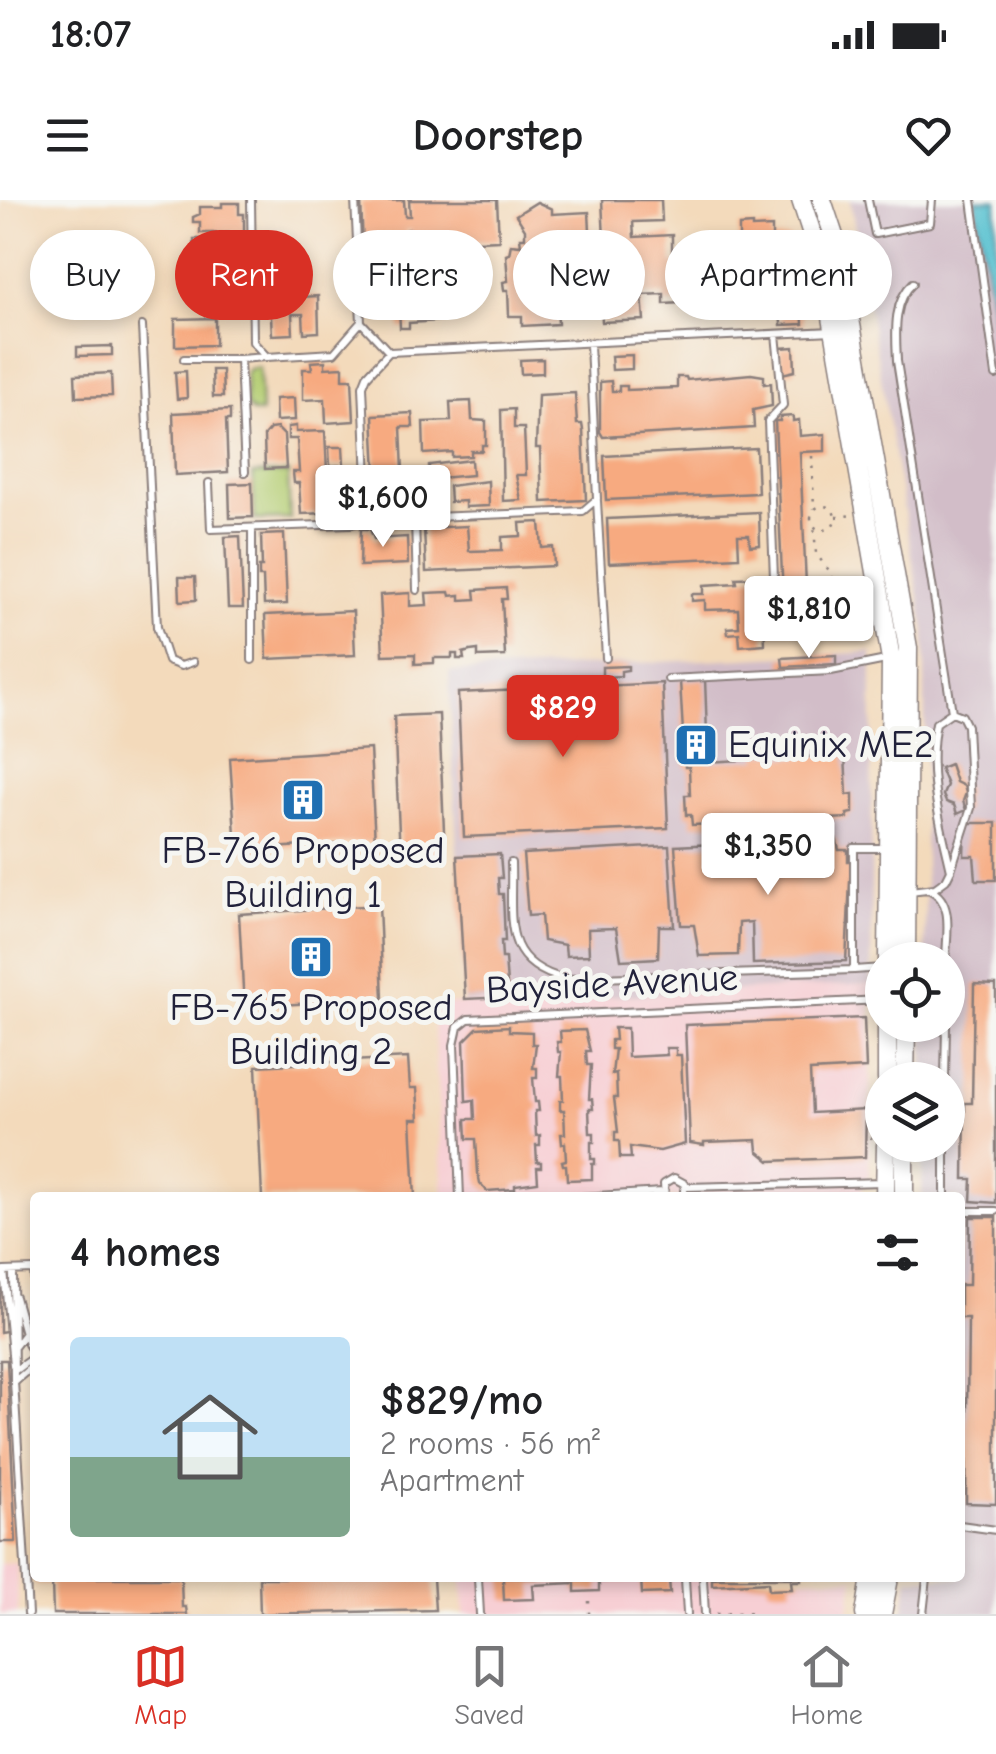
<!DOCTYPE html>
<meta charset="utf-8">
<style>
:root{--surface:#fff;--page:#f2f2f2;--text:#202124;--muted:#757577;--line:#e0e0e0;--accent:#d93025}
body{margin:0;font-family:"Comic Neue",sans-serif;background:var(--page);color:var(--text);height:100vh;display:flex;flex-direction:column;font-size:38px;white-space:nowrap}
*{box-sizing:border-box;margin:0}
p{font-size:32px;color:var(--muted)}
.icon{flex:none;width:55px;height:55px;fill:none;stroke:currentColor;stroke-width:2;stroke-linecap:round;stroke-linejoin:round}
.map{position:relative;flex:1;overflow:hidden}
.drawer{position:absolute;left:30px;top:992px;width:935px;height:390px;display:flex;flex-direction:column;background:var(--surface);border-radius:10px;box-shadow:0 5px 15px #0003}
.drawer>*{flex:none}
.banner{position:absolute;left:30px;top:30px;width:938px;height:90px;display:flex;gap:20px}
.buttons{position:absolute;left:865px;top:742px;display:grid;gap:20px}
.buttons a{display:grid;place-items:center;width:100px;height:100px;border-radius:50%;background:var(--surface);box-shadow:0 5px 15px #0003;font-size:50px}
.price{position:absolute;translate:-50% -85px;padding:0 22px;border-radius:10px;background:#fff;color:#222;font-size:32px;line-height:65px;filter:drop-shadow(0 2px 5px #0008)}
.price::after{content:'';position:absolute;left:50%;top:60px;width:30px;height:22px;margin-left:-15px;background:inherit;clip-path:polygon(0 0,100% 0,50% 100%)}
.price.selected{background:var(--accent);color:#fff}
ul{padding:0;list-style:none}
li{display:flex;align-items:center;gap:30px;height:250px;padding:0 40px}
li span{display:grid;place-items:center;flex:none;width:280px;height:200px;border-radius:10px;color:#555}
li>.icon{margin-inline-start:auto}
span .icon{width:120px;height:120px;fill:#fffc;stroke-width:1}
li b{font-size:42px}
h2{display:flex;justify-content:space-between;align-items:center;height:120px;padding:0 40px;font-size:42px}
.chip{padding:0 35px;border-radius:45px;background:var(--surface);box-shadow:0 5px 15px #0003;font-size:35px;line-height:90px}
.chip.selected{background:var(--accent);color:#fff}
.status{display:flex;justify-content:space-between;align-items:center;height:70px;padding:0 50px;background:var(--surface);direction:ltr}
.status svg{height:28px;fill:currentColor}
header{display:flex;justify-content:space-between;align-items:center;height:130px;padding:0 40px;background:var(--surface);font-size:45px;font-weight:700}
.menu{display:flex;justify-content:space-around;align-items:center;height:140px;border-top:2px solid var(--line);background:var(--surface);font-size:28px;color:var(--muted)}
.menu a{display:grid;justify-items:center;gap:5px}
.menu .selected{color:var(--accent)}
.map>svg:first-child{display:block}
.built{fill:#f7cfd4}
.industrial{fill:#d2bdc8}
.green{fill:#b5ce73;stroke:#6c7857;stroke-width:2.5}
.water{fill:#56c1d0;stroke:#3c7286;stroke-width:2.5}
.building{fill:#f7aa80;fill-rule:evenodd}
.lines{fill:none;stroke-linecap:round;stroke-linejoin:round}
.service-casing{stroke:#8a7e7b;stroke-width:10}
.secondary-casing{stroke:#8a7e7b;stroke-width:21}
.path{stroke:#8a7e7b;stroke-width:2.5;stroke-dasharray:2.5 8;stroke-linecap:butt}
.service{stroke:#fff;stroke-width:6}
.secondary{stroke:#fff;stroke-width:18}
.labels{text-anchor:middle;dominant-baseline:central;stroke-width:10;stroke-linejoin:round;paint-order:stroke}
.poi-label{font-size:38px;fill:#22223b;stroke:#f6f6f2}
.street-label{font-size:38px;fill:#22223b;stroke:#f6f6f2}
</style>
<div class="status"><b>18:07</b><svg viewBox="0 0 49 12"><path d="M0 12V9h3v3zM5 12V6h3v6zM10 12V3h3v9zM15 12V0h3v12zM26 1h20v11H26zM47 4h2v5h-2z"/></svg></div>
<header><svg class="icon" aria-label="menu" viewBox="0 0 24 24"><path d="M4 6h16M4 12h16M4 18h16"/></svg>Doorstep<svg class="icon" aria-label="heart" viewBox="0 0 24 24"><path d="M12 20l-8-8c-3-5 5-10 8-4 3-6 11-1 8 4z"/></svg></header>
<div class="map">
<svg width="996" height="1414" viewBox="0 0 996 1414">
<rect width="100%" height="100%" fill="#f6f6f2"/>
<filter id="ink" filterUnits="userSpaceOnUse"><feTurbulence type="fractalNoise" baseFrequency=".01" numOctaves="2"/><feDisplacementMap in="SourceGraphic" scale="20" xChannelSelector="R" yChannelSelector="G"/><feConvolveMatrix kernelMatrix="1 2 1 2 8 2 1 2 1" color-interpolation-filters="sRGB"/></filter>
<filter id="wash" filterUnits="userSpaceOnUse"><feTurbulence type="fractalNoise" baseFrequency=".0048" numOctaves="4" result="noise"/><feDisplacementMap in="SourceGraphic" scale="40" xChannelSelector="R" yChannelSelector="G"/><feGaussianBlur stdDeviation="2.25" result="paint"/><feColorMatrix in="noise" values="0 0 0 0 0 0 0 0 0 0 0 0 0 0 0 0 0 1.4 0 .05"/><feComposite in="paint" operator="in"/></filter>
<g filter="url(#wash)">
<rect width="100%" height="100%" fill="#f3dabb"/>
<path class="built" d="M 871,784 L 869,974 L 862,988 L 862,997 L 443,997 L 433,805 Z
M 17,1363 L 18,1414 L 0,1414 L 0,1364 Z
M 462,1378 L 854,1378 L 848,1414 L 464,1414 Z"/>
<path class="industrial" d="M 850,0 L 975,0 L 996,132 L 996,1414 L 903,1414 L 909,1378 L 960,1378 L 960,998 L 922,997 L 923,945 L 948,945 L 948,880 L 924,880 L 924,825 L 948,825 L 948,760 L 925,760 L 925,431 Z
M 872,452 L 871,784 L 464,803 L 449,472 Z"/>
<path class="green" d="M 259,167 L 261,213 L 253,213 L 246,206 L 245,174 L 249,169 Z
M 288,273 L 290,319 L 255,320 L 253,274 Z"/>
<path class="water" d="M 975,0 L 996,0 L 996,132 Z"/>
<g id="blocks">
<path class="building" d="M 404,0 L 405,16 L 410,16 L 409,0 L 497,0 L 499,40 L 411,44 L 410,29 L 406,30 L 406,41 L 363,46 L 361,2 Z
M 602,0 L 661,0 L 662,21 L 633,22 L 634,37 L 672,35 L 672,64 L 680,64 L 682,103 L 664,104 L 664,94 L 642,95 L 644,120 L 602,122 L 599,59 L 605,59 ZM 620,71 L 628,71 L 629,95 L 622,95 Z
M 537,2 L 552,9 L 552,14 L 589,12 L 592,71 L 555,73 L 558,124 L 522,126 L 522,116 L 509,116 L 508,90 L 504,90 L 503,82 L 508,81 L 506,55 L 509,54 L 511,44 L 521,45 L 520,38 L 525,38 L 525,29 L 516,15 Z
M 222,3 L 239,3 L 239,14 L 244,14 L 244,33 L 200,33 L 200,22 L 193,22 L 193,17 L 200,14 L 200,7 L 222,7 Z
M 752,25 L 752,28 L 772,27 L 772,39 L 790,38 L 791,68 L 801,67 L 802,98 L 794,98 L 793,79 L 787,79 L 788,98 L 776,98 L 777,102 L 722,105 L 722,101 L 710,102 L 709,83 L 705,83 L 703,43 L 739,41 L 739,26 Z
M 238,38 L 238,61 L 195,62 L 194,39 Z
M 436,57 L 437,80 L 456,76 L 458,103 L 452,103 L 452,120 L 409,123 L 409,128 L 400,128 L 398,86 L 394,84 L 395,58 Z
M 210,68 L 231,68 L 231,92 L 211,92 L 211,83 L 207,83 Z
M 283,90 L 283,98 L 318,96 L 319,132 L 304,133 L 303,114 L 292,114 L 293,134 L 272,135 L 270,99 L 277,99 L 277,91 Z
M 802,104 L 803,124 L 781,125 L 780,105 Z
M 215,118 L 215,145 L 175,146 L 175,119 Z
M 112,146 L 112,155 L 77,156 L 77,147 Z
M 794,147 L 795,171 L 782,174 L 780,148 Z
M 632,155 L 632,169 L 612,170 L 611,156 Z
M 543,159 L 543,173 L 521,174 L 520,160 Z
M 325,161 L 325,168 L 343,167 L 343,179 L 352,179 L 354,221 L 326,223 L 325,199 L 303,200 L 303,169 L 312,169 L 311,162 Z
M 212,170 L 222,170 L 223,197 L 213,197 Z
M 186,171 L 187,198 L 177,199 L 175,172 Z
M 111,173 L 112,196 L 76,197 L 75,175 Z
M 751,174 L 764,176 L 764,184 L 771,183 L 772,206 L 753,210 L 754,228 L 603,237 L 600,232 L 600,182 L 611,181 L 612,191 L 619,191 L 619,186 L 627,186 L 627,190 L 677,188 L 677,177 L 686,177 L 687,180 Z
M 575,193 L 577,224 L 582,224 L 583,230 L 586,300 L 542,302 L 540,248 L 536,248 L 538,195 Z
M 294,198 L 295,220 L 276,221 L 275,199 Z
M 471,201 L 472,220 L 486,221 L 486,245 L 482,245 L 482,251 L 471,251 L 471,256 L 452,257 L 452,252 L 424,254 L 423,222 L 451,221 L 450,202 Z
M 514,209 L 514,228 L 524,228 L 526,275 L 516,275 L 521,300 L 503,301 L 501,210 Z
M 230,210 L 230,220 L 226,220 L 228,272 L 175,275 L 173,213 Z
M 412,213 L 413,227 L 401,227 L 403,271 L 376,272 L 373,215 Z
M 793,216 L 793,221 L 799,220 L 800,236 L 825,234 L 825,251 L 800,252 L 806,385 L 812,385 L 813,402 L 807,402 L 808,418 L 784,419 L 775,221 L 780,221 L 780,217 Z
M 296,226 L 296,232 L 325,231 L 329,313 L 301,314 L 299,283 L 294,283 L 293,272 L 299,272 L 297,239 L 288,239 L 288,227 Z
M 277,228 L 284,235 L 286,268 L 265,269 L 264,236 L 270,229 Z
M 329,247 L 343,247 L 344,265 L 330,266 Z
M 756,248 L 758,293 L 606,300 L 604,256 Z
M 471,260 L 472,275 L 440,278 L 440,272 L 429,273 L 429,265 Z
M 334,279 L 357,279 L 358,308 L 336,309 Z
M 411,281 L 409,302 L 412,302 L 412,309 L 382,311 L 381,297 L 374,298 L 374,283 Z
M 488,281 L 489,306 L 465,307 L 465,301 L 450,302 L 449,286 Z
M 252,283 L 253,317 L 230,318 L 229,284 Z
M 759,312 L 760,345 L 750,346 L 749,335 L 738,335 L 739,357 L 609,363 L 607,319 Z
M 540,322 L 542,348 L 553,347 L 554,366 L 426,372 L 424,328 L 467,326 L 469,351 L 502,350 L 502,337 L 521,336 L 520,323 Z
M 361,329 L 370,329 L 374,339 L 407,337 L 408,364 L 360,366 Z
M 284,334 L 287,404 L 264,405 L 263,377 L 259,377 L 259,367 L 262,367 L 261,335 Z
M 240,336 L 243,408 L 228,408 L 225,337 Z
M 179,377 L 195,377 L 196,400 L 180,401 Z
M 762,377 L 765,444 L 740,446 L 739,433 L 728,434 L 727,428 L 739,427 L 738,409 L 705,410 L 705,400 L 692,401 L 692,394 L 704,394 L 704,385 L 737,383 L 736,378 Z
M 506,388 L 507,399 L 502,399 L 505,456 L 478,457 L 478,450 L 470,451 L 463,453 L 464,459 L 457,459 L 457,454 L 452,454 L 452,458 L 434,458 L 434,463 L 415,464 L 415,454 L 383,455 L 380,395 L 410,393 L 410,406 L 427,405 L 426,393 L 449,392 L 450,396 L 460,395 L 460,400 L 476,399 L 475,390 Z
M 353,411 L 355,455 L 267,459 L 265,415 Z
M 836,455 L 836,464 L 783,467 L 782,458 Z
M 628,466 L 628,470 L 621,471 L 621,476 L 602,477 L 602,467 Z
M 705,479 L 708,562 L 758,559 L 757,554 L 776,554 L 777,558 L 845,555 L 847,595 L 853,594 L 853,613 L 847,614 L 848,618 L 692,625 L 691,615 L 686,615 L 685,595 L 690,595 L 689,567 L 685,567 L 680,481 Z
M 662,483 L 668,628 L 464,637 L 458,493 Z
M 439,514 L 445,655 L 400,656 L 394,516 Z
M 370,549 L 375,642 L 236,650 L 230,558 Z
M 950,564 L 956,582 L 964,586 L 966,593 L 963,601 L 966,610 L 957,614 L 954,605 L 946,602 L 943,595 L 947,585 L 940,568 Z
M 965,623 L 996,623 L 996,680 L 976,680 L 974,656 L 964,656 Z
M 836,638 L 839,650 L 848,650 L 848,661 L 851,661 L 846,761 L 753,764 L 752,722 L 739,723 L 738,755 L 699,756 L 694,725 L 681,725 L 675,646 Z
M 669,646 L 674,726 L 659,726 L 658,758 L 621,760 L 616,728 L 588,729 L 589,755 L 566,756 L 565,745 L 543,741 L 541,715 L 528,716 L 523,654 Z
M 500,654 L 502,678 L 498,678 L 499,694 L 503,694 L 505,741 L 501,741 L 502,758 L 505,758 L 508,797 L 465,799 L 457,656 Z
M 379,705 L 383,799 L 244,807 L 239,714 Z
M 974,784 L 996,785 L 996,1003 L 971,1001 L 972,979 L 964,979 L 965,903 L 972,903 Z
M 864,818 L 866,868 L 810,871 L 812,913 L 866,910 L 865,957 L 770,961 L 758,951 L 757,940 L 704,942 L 704,945 L 690,943 L 685,825 Z
M 509,826 L 509,831 L 532,832 L 532,844 L 536,844 L 533,868 L 537,868 L 537,878 L 533,878 L 535,902 L 538,902 L 539,911 L 535,911 L 536,936 L 540,935 L 540,945 L 536,945 L 537,962 L 541,962 L 541,967 L 537,967 L 538,982 L 515,985 L 515,989 L 487,991 L 480,983 L 478,973 L 476,939 L 467,939 L 466,919 L 475,919 L 474,900 L 466,901 L 464,841 L 477,828 Z
M 614,828 L 627,828 L 628,857 L 667,855 L 666,848 L 676,848 L 676,855 L 681,855 L 685,944 L 660,951 L 630,947 L 631,958 L 620,958 L 619,941 L 615,941 L 615,932 L 618,932 L 614,898 L 617,898 L 616,873 L 612,874 L 615,849 L 611,849 L 611,840 L 615,840 Z
M 585,830 L 590,851 L 586,851 L 587,865 L 591,865 L 589,899 L 592,899 L 593,909 L 589,909 L 590,933 L 594,933 L 594,942 L 591,942 L 591,959 L 595,959 L 595,964 L 592,964 L 592,979 L 567,980 L 566,965 L 563,965 L 562,961 L 566,960 L 565,943 L 562,944 L 561,934 L 565,934 L 564,910 L 560,910 L 560,901 L 563,900 L 562,876 L 559,876 L 561,852 L 558,852 L 557,842 L 561,842 L 560,831 Z
M 408,858 L 410,888 L 417,888 L 419,919 L 411,919 L 415,998 L 262,998 L 256,866 Z
M 970,1017 L 996,1017 L 996,1304 L 966,1303 L 968,1118 L 960,1118 L 960,1085 L 969,1085 Z
M 0,1089 L 4,1089 L 6,1131 L 0,1132 Z
M 0,1160 L 7,1160 L 16,1342 L 0,1342 Z
M 34,1378 L 181,1378 L 182,1407 L 186,1407 L 187,1414 L 53,1414 L 52,1383 L 34,1384 Z
M 259,1378 L 433,1378 L 435,1410 L 260,1414 Z
M 503,1378 L 636,1378 L 636,1381 L 599,1382 L 599,1391 L 575,1392 L 575,1383 L 533,1385 L 534,1399 L 504,1400 Z
M 641,1378 L 669,1378 L 670,1393 L 642,1394 Z
M 712,1378 L 801,1378 L 801,1381 L 791,1381 L 792,1389 L 769,1390 L 768,1382 L 712,1385 Z"/>
</g>
</g>
<g filter="url(#ink)">
<use href="#blocks" fill-opacity="0" stroke="#8a7e7b" stroke-width="2.5"/>
<g class="lines">
<defs>
<path id="service" d="M 251,0 L 253,142 L 267,157 L 334,153 L 361,122
M 355,0 L 361,122 L 389,152 L 833,131
M 868,0 L 875,34 L 930,23 L 932,0
M 972,0 L 996,175
M 913,83 C 892,102 896,135 897,161 L 952,512
M 142,126 L 157,427 L 168,461 L 181,466 L 193,462
M 776,134 L 783,205 L 768,221 L 776,431
M 389,152 L 367,176 L 363,186 L 368,304 L 382,319 L 583,311 L 597,299 L 590,144
M 184,159 L 240,159
M 245,272 L 240,159 L 266,157
M 209,283 L 211,329 L 350,324 L 381,319
M 597,301 L 606,458
M 415,318 L 417,390
M 252,328 L 252,460
M 668,479 L 831,471 L 891,459
M 511,663 C 513,718 499,762 565,779 L 854,770
M 930,690 C 955,701 946,737 946,760
M 910,691 L 935,688 L 946,680 L 951,670 L 971,608 L 967,526 L 962,516 L 952,512 L 936,523 C 926,572 940,622 951,670
M 882,768 L 854,770 L 854,648 L 888,648
M 945,880 L 946,825
M 686,987 L 885,982
M 460,998 L 454,845 L 458,827 L 468,819 L 882,800
M 564,998 L 662,992
M 665,998 L 664,984 L 674,978 L 685,984 L 683,998
M 945,998 L 945,945
M 960,1011 L 996,1011
M 13,1071 L 14,1181 L 28,1414
M 15,1097 L 28,1144 L 35,1156
M 15,1146 L 35,1120
M 13,1165 L 4,1071 L 34,1070 L 35,1093
M 14,1171 L 35,1156
M 15,1181 L 35,1164
M 960,1325 L 996,1330
M 478,1378 L 480,1414
M 685,1378 L 687,1414
M 703,1378 L 705,1414
M 923,1414 L 927,1378"/>
<path id="secondary" d="M 801,0 L 824,71 L 891,459 L 888,760
M 822,0 L 834,36 L 852,130 L 908,448 L 906,760
M 887,880 L 887,825
M 905,880 L 906,825
M 885,998 L 886,945
M 904,998 L 904,945
M 865,1414 L 871,1378
M 882,1414 L 889,1378"/>
</defs>
<use href="#service" class="service-casing"/>
<use href="#secondary" class="secondary-casing"/>
<path class="path" d="M 812,256 L 814,309
M811 318a12 12 0 1 1 24 0a12 12 0 1 1-24 0Z
M 836,317 L 852,315
M 810,433 L 819,421 L 835,421 L 832,374 L 816,354 L 814,325
M802 440a7 7 0 1 1 14 0a7 7 0 1 1-14 0Z
M 874,794 L 874,777
M 871,939 L 872,887
M 589,1401 L 589,1414
M 716,1414 L 754,1412"/>
<use href="#service" class="service"/>
<use href="#secondary" class="secondary"/>
</g>
</g>
<defs>
<symbol id="building-square" viewBox="-11 -11 22 22"><rect x="-9" y="-9" width="18" height="18" rx="4" fill="#1f6fb2" stroke="#f6f6f2"/><path d="M-4-6H4V6H1V3H-1V6H-4ZM-2.5-4.3h1.7v1.8h-1.7ZM.8-4.3h1.7v1.8H.8ZM-2.5-1h1.7V.8h-1.7ZM.8-1h1.7V.8H.8Z" fill="#fff"/></symbol>
</defs>
<g fill-rule="evenodd">
<use href="#building-square" x="671" y="520" width="50" height="50"/>
<use href="#building-square" x="278" y="575" width="50" height="50"/>
<use href="#building-square" x="286" y="732" width="50" height="50"/>
</g>
<g class="labels">
<g class="poi-label">
<text x="728" y="545" text-anchor="start">Equinix ME2</text>
<text x="303" y="651">FB-766 Proposed<tspan x="303" dy="44">Building 1</tspan></text>
<text x="311" y="808">FB-765 Proposed<tspan x="311" dy="44">Building 2</tspan></text>
</g>
<g class="street-label">
<text transform="translate(612 784) rotate(-3)">Bayside Avenue</text>
</g>
</g>
</svg>
<div class="buttons">
<a><svg class="icon" aria-label="locate" viewBox="0 0 24 24"><circle cx="12" cy="12" r="6"/><path d="M12 2v4M12 18v4M2 12h4M18 12h4"/></svg></a>
<a><svg class="icon" aria-label="layers" viewBox="0 0 24 24"><path d="M12 4l9 5-9 5-9-5zM3 14l9 5 9-5"/></svg></a>
</div>
<b class="price" style="left:383px;top:350px">$1,600</b>
<b class="price" style="left:809px;top:461px">$1,810</b>
<b class="price selected" style="left:563px;top:560px">$829</b>
<b class="price" style="left:768px;top:698px">$1,350</b>
<div class="banner">
<a class="chip">Buy</a>
<a class="chip selected">Rent</a>
<a class="chip">Filters</a>
<a class="chip">New</a>
<a class="chip">Apartment</a>
</div>
<section class="drawer">
<h2>4 homes<svg class="icon" aria-label="filters" viewBox="0 0 24 24"><path d="M4 7h16M4 17h16"/><circle cx="9" cy="7" r="2"/><circle cx="15" cy="17" r="2"/></svg></h2>
<ul>
<li><span style="background:linear-gradient(#bfe0f5 60%,#7fa58c 0)"><svg class="icon" aria-label="home" viewBox="0 0 24 24"><path d="M3 11l9-7 9 7M6 9v11h12V9"/></svg></span><div><b>$829/mo</b><p>2 rooms · 56 m²</p><p>Apartment</p></div></li>
</ul>
</section>
</div>
<nav class="menu">
<a class="selected"><svg class="icon" aria-label="map" viewBox="0 0 24 24"><path d="M3 6l6-2 6 2 6-2v14l-6 2-6-2-6 2zM9 4v14M15 6v14"/></svg>Map</a>
<a><svg class="icon" aria-label="saved" viewBox="0 0 24 24"><path d="M7 4h10v16l-5-4-5 4z"/></svg>Saved</a>
<a><svg class="icon" aria-label="home" viewBox="0 0 24 24"><path d="M3 11l9-7 9 7M6 9v11h12V9"/></svg>Home</a>
</nav>
